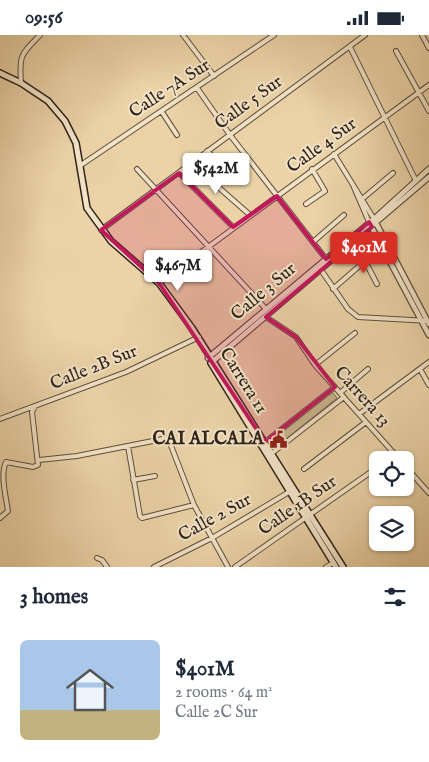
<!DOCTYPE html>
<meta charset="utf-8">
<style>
:root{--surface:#fff;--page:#f2f2f3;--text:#1f2937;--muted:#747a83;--accent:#d93025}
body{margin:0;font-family:"IM FELL English",serif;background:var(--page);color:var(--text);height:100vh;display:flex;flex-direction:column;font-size:19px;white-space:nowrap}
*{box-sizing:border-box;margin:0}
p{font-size:16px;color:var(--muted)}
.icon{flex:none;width:28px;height:28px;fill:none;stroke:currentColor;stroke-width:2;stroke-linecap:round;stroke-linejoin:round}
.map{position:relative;height:532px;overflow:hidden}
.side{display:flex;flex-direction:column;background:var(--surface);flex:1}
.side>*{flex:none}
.controls{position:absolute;left:369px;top:416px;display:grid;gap:10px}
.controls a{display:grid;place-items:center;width:45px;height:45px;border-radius:8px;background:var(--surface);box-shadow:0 1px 4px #0004;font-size:25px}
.price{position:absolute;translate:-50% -42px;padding:0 11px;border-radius:5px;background:#fff;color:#222;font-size:16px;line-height:32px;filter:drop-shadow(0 1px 2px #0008)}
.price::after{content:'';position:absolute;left:50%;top:30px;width:15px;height:11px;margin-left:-8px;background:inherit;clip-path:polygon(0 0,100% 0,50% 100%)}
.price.selected{background:var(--accent);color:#fff}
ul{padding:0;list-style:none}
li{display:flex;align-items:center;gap:15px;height:125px;padding:0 20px}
li span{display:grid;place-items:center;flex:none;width:140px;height:100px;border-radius:8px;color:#555}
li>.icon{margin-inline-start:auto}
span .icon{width:60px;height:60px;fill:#fffc;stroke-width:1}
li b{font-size:21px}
h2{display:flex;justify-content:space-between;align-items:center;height:60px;padding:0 20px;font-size:21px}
.status{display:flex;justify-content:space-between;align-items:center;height:35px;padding:0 25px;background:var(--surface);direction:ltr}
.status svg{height:14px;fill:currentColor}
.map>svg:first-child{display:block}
.green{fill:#cbb48f;stroke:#7c6c54}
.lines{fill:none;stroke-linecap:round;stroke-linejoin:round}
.minor-casing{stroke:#5c4f3c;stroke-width:6}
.tertiary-casing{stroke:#5c4f3c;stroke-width:7}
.secondary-casing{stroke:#2d2319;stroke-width:8}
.minor{stroke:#f2e2c6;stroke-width:4}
.tertiary{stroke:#f2e2c6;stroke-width:4.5}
.secondary{stroke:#f2e2c6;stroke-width:5}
.marked{fill:#c2185b;fill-opacity:0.2;stroke:#c2185b;stroke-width:4;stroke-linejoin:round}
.labels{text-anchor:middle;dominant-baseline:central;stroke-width:4;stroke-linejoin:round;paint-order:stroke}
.street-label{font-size:18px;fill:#2d2319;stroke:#f2e2c6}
.poi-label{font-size:18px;font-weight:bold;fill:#2d2319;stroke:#f2e2c6;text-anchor:end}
</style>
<div class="status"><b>09:56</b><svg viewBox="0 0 49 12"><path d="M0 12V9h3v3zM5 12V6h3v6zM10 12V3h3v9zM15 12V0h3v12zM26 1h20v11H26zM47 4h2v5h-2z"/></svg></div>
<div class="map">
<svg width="429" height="532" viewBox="0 0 429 532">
<rect width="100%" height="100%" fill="#ebd2a7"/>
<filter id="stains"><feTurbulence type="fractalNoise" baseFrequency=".004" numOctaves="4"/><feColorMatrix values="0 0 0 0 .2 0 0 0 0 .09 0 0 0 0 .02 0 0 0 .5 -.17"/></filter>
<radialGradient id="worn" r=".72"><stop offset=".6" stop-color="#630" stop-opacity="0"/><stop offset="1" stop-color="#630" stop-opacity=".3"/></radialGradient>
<path class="green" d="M 332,357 L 337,363 L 276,412 L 271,406 Z"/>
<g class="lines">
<defs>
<path id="minor" d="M 183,0 L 214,41
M 422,0 L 429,13
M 350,12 L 416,146
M 396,16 L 429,76
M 21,48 C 19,19 21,20 40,0
M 197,53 L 230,100 L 326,224
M 162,77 L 177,100
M 207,116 L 234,142
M 334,119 L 374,184
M 192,129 L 250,180
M 81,130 L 274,0
M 137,134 L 266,274
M 179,138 L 233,192
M 353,150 L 369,187
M 361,165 L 393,138
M 306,169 L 325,156 L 312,134
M 101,195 L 365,0
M 313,207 L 344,180
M 365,226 L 377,249
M 321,235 L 348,274 L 358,282 L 429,286
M 159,248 L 429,50
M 333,254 L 382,211
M 266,282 L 296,302 L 315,330 L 400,425
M 315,330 L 355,298
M 420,334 L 429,350
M 340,358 L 368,334
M 359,379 L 429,327
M 0,384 L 126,337 L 199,302
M 265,407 L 335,352
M 128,411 L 140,481 L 142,483 L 194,470
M 271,419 L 344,362
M 39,425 L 77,421 L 168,403 L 194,470 L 228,532
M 387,425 L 395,420
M 405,431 L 429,458
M 304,434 L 366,387
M 133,445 L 155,441
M 0,483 L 8,476 C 6,462 0,439 6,427 L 33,432 L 38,430 L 32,377 L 35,371
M 97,523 L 102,525 L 107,532
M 154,532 L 212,503 L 289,457
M 235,532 L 378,432
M 326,532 L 333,528"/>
<path id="tertiary" d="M 376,188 L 429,289
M 371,191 L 429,300
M 208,323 L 374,184 L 429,134
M 212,327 L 429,142"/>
<path id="secondary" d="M 0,38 L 21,48 L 48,66 L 65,86 L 76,108 L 87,173 L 111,206 L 159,248 L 192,293 L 343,532
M 211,328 L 336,532"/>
</defs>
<use href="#minor" class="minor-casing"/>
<use href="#tertiary" class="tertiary-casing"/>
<use href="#secondary" class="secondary-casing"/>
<use href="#minor" class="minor"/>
<use href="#tertiary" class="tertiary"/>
<use href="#secondary" class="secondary"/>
</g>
<path class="marked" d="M 179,138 L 233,192 L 277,161 L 326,224 L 369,187 L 372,192 L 266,282 L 296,302 L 335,352 L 265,407 L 159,248 L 101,195 Z"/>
<defs>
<symbol id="civic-bare" viewBox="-9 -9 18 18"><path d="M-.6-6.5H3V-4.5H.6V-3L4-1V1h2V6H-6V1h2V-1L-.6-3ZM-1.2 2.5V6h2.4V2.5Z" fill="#8f2418" stroke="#f2e2c6" stroke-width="2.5" paint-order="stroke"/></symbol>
</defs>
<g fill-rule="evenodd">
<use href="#civic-bare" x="266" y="392" width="25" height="25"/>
</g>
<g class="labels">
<g class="street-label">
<text transform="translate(170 54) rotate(-33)">Calle 7A Sur</text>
<text transform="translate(249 68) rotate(-36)">Calle 5 Sur</text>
<text transform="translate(322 111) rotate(-36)">Calle 4 Sur</text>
<text transform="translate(264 257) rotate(-40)">Calle 3 Sur</text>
<text transform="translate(94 333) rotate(-22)">Calle 2B Sur</text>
<text transform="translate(243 346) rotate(58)">Carrera 11</text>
<text transform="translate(362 362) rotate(48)">Carrera 13</text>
<text transform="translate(298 471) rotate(-35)">Calle 1B Sur</text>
<text transform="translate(215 483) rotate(-29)">Calle 2 Sur</text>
</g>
<g class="poi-label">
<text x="264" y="404">CAI ALCALA</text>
</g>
</g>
<rect width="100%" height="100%" filter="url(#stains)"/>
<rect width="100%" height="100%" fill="url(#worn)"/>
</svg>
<div class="controls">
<a><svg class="icon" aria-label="locate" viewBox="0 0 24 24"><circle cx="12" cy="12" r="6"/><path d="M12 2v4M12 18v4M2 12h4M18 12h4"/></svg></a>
<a><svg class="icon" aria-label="layers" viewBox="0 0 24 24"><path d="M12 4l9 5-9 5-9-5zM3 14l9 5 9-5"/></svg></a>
</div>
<b class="price" style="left:216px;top:160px">$542M</b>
<b class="price selected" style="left:364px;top:239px">$401M</b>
<b class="price" style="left:178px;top:257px">$467M</b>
</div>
<section class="side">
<h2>3 homes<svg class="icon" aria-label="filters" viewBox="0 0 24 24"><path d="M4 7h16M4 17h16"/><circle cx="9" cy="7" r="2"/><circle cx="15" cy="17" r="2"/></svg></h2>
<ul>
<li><span style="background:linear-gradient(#a9c7e8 70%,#c2b280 0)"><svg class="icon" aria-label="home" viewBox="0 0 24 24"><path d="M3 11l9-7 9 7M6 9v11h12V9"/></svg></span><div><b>$401M</b><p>2 rooms · 64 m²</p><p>Calle 2C Sur</p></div></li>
</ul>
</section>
